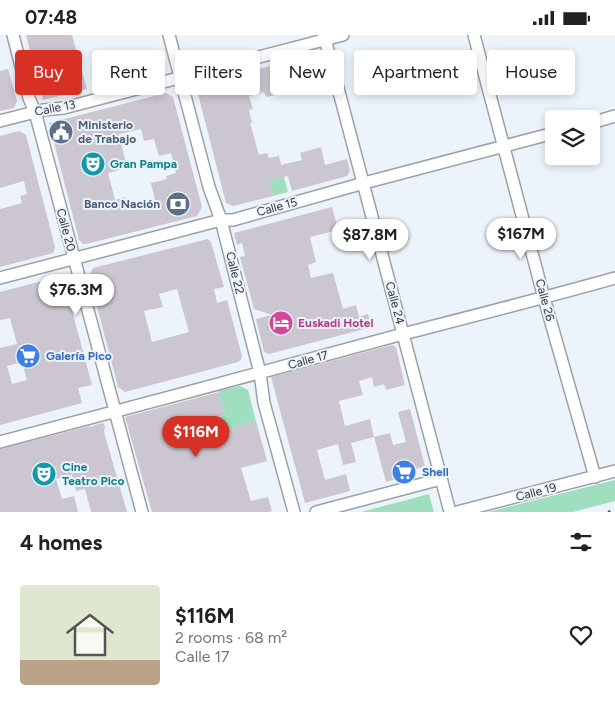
<!DOCTYPE html>
<meta charset="utf-8">
<style>
:root{--surface:#fff;--page:#f6f6f6;--text:#202124;--muted:#757577;--accent:#d93025}
body{margin:0;font-family:Figtree,sans-serif;background:var(--page);color:var(--text);height:100vh;display:flex;flex-direction:column;font-size:19px;white-space:nowrap}
*{box-sizing:border-box;margin:0}
p{font-size:16px;color:var(--muted)}
.icon{flex:none;width:28px;height:28px;fill:none;stroke:currentColor;stroke-width:2;stroke-linecap:round;stroke-linejoin:round}
.map{position:relative;height:477px;overflow:hidden}
.drawer{display:flex;flex-direction:column;background:var(--surface);flex:1}
.drawer>*{flex:none}
.top-card{position:absolute;left:15px;top:15px;width:585px;height:45px;display:flex;gap:10px}
.tools{position:absolute;left:545px;top:75px;display:grid;gap:10px}
.tools a{display:grid;place-items:center;width:55px;height:55px;border-radius:5px;background:var(--surface);box-shadow:0 2px 8px #0003;font-size:25px}
.price{position:absolute;translate:-50% -42px;padding:0 11px;border-radius:18px;background:#fff;color:#222;font-size:16px;line-height:32px;filter:drop-shadow(0 1px 2px #0008)}
.price::after{content:'';position:absolute;left:50%;top:30px;width:15px;height:11px;margin-left:-8px;background:inherit;clip-path:polygon(0 0,100% 0,50% 100%)}
.price.current{background:var(--accent);color:#fff}
ul{padding:0;list-style:none}
li{display:flex;align-items:center;gap:15px;height:125px;padding:0 20px}
li span{display:grid;place-items:center;flex:none;width:140px;height:100px;border-radius:5px;color:#555}
li>.icon{margin-inline-start:auto}
span .icon{width:60px;height:60px;fill:#fffc;stroke-width:1}
li b{font-size:21px}
h2{display:flex;justify-content:space-between;align-items:center;height:60px;padding:0 20px;font-size:21px}
.tag{padding:0 18px;border-radius:5px;background:var(--surface);box-shadow:0 2px 8px #0003;font-size:18px;line-height:45px}
.tag.current{background:var(--accent);color:#fff}
.status{display:flex;justify-content:space-between;align-items:center;height:35px;padding:0 25px;background:var(--surface);direction:ltr}
.status svg{height:14px;fill:currentColor}
.map>svg:first-child{display:block}
.green{fill:#9fdfbf}
.building{fill:#cbc6cf;fill-rule:evenodd}
.lines{fill:none;stroke-linecap:round;stroke-linejoin:round}
.minor-casing{stroke:#9ba1a8;stroke-width:14}
.minor{stroke:#fff;stroke-width:11}
.rail{stroke:#54585c;stroke-width:2.5;stroke-dasharray:2.5 5;stroke-linecap:butt}
.labels{text-anchor:middle;dominant-baseline:central;stroke-width:4;stroke-linejoin:round;paint-order:stroke}
.street-label{font-size:12px;fill:#333639;stroke:#ecf3fa}
.service-label{font-size:12px;font-weight:bold;fill:#4e5e75;stroke:#ecf3fa;text-anchor:start}
.culture-label{font-size:12px;font-weight:bold;fill:#0d838f;stroke:#ecf3fa;text-anchor:start}
.hotel-label{font-size:12px;font-weight:bold;fill:#b23c85;stroke:#ecf3fa;text-anchor:start}
.shop-label{font-size:12px;font-weight:bold;fill:#366cbe;stroke:#ecf3fa;text-anchor:start}
</style>
<div class="status"><b>07:48</b><svg viewBox="0 0 49 12"><path d="M0 12V9h3v3zM5 12V6h3v6zM10 12V3h3v9zM15 12V0h3v12zM26 1h20v11H26zM47 4h2v5h-2z"/></svg></div>
<div class="map">
<svg width="615" height="477" viewBox="0 0 615 477">
<rect width="100%" height="100%" fill="#ecf3fa"/>
<path class="green" d="M 283,139 L 288,157 L 273,161 L 269,146 Z
M 240,351 L 248,355 L 256,386 L 214,398 L 211,384 L 225,380 L 218,356 Z
M 615,445 L 615,466 L 573,477 L 488,477 Z
M 429,459 L 434,477 L 361,477 Z"/>
<path class="building" d="M 26,0 L 72,0 L 87,54 L 43,65 Z
M 319,18 L 322,32 L 307,36 L 303,22 Z
M 289,26 L 292,37 L 279,41 L 280,46 L 272,48 L 275,60 L 266,62 L 264,57 L 249,61 L 253,74 L 249,75 L 252,88 L 250,88 L 259,120 L 267,118 L 269,123 L 279,121 L 281,130 L 302,125 L 300,118 L 321,112 L 325,130 L 347,124 L 350,136 L 347,141 L 292,156 L 288,141 L 269,146 L 273,161 L 233,171 L 226,168 L 197,55 L 201,49 Z
M 8,34 L 17,66 L 14,73 L 0,76 L 0,36 Z
M 166,58 L 173,62 L 202,172 L 197,181 L 86,209 L 83,209 L 79,205 L 49,88 ZM 141,94 L 144,106 L 154,104 L 159,121 L 171,118 L 176,138 L 166,141 L 167,144 L 151,148 L 155,165 L 127,172 L 125,162 L 115,165 L 108,138 L 127,133 L 119,99 Z
M 19,96 L 26,100 L 55,212 L 53,218 L 0,232 L 0,174 L 22,168 L 20,161 L 27,159 L 24,146 L 0,153 L 0,101 Z
M 332,172 L 338,195 L 310,202 L 316,227 L 308,230 L 311,243 L 333,238 L 343,274 L 356,270 L 359,282 L 368,279 L 372,292 L 269,319 L 264,317 L 256,284 L 272,280 L 254,274 L 240,222 L 245,221 L 242,208 L 237,210 L 234,198 Z
M 208,204 L 211,207 L 224,252 L 214,254 L 217,268 L 227,265 L 242,321 L 241,325 L 238,327 L 125,357 L 118,352 L 89,241 L 93,233 ZM 177,254 L 189,297 L 152,307 L 144,276 L 163,272 L 159,259 Z
M 58,242 L 64,246 L 92,350 L 78,353 L 82,368 L 0,390 L 0,313 L 17,309 L 10,283 L 0,285 L 0,257 ZM 22,327 L 27,345 L 12,349 L 7,331 Z
M 392,310 L 396,312 L 405,350 L 386,355 L 384,349 L 374,352 L 372,342 L 359,346 L 363,360 L 339,366 L 345,391 L 370,384 L 374,402 L 351,408 L 356,427 L 343,430 L 338,409 L 317,415 L 325,445 L 346,439 L 350,456 L 305,468 L 271,342 Z
M 219,357 L 225,381 L 211,384 L 214,398 L 256,386 L 267,426 L 241,433 L 251,466 L 268,462 L 272,476 L 268,477 L 152,477 L 125,382 Z
M 410,374 L 425,431 L 407,437 L 408,441 L 386,447 L 374,402 L 390,398 L 393,410 L 406,407 L 398,377 Z
M 103,388 L 105,391 L 104,397 L 127,477 L 91,477 L 85,454 L 76,456 L 72,440 L 56,444 L 62,464 L 74,461 L 78,477 L 0,477 L 0,414 L 90,391 L 91,392 L 95,390 Z"/>
<g class="lines">
<defs>
<path id="minor" d="M 13,0 L 29,63 L 35,77 L 142,477
M 169,0 L 209,152 L 221,185 L 260,338 L 264,368 L 294,477
M 324,0 L 450,477
M 474,0 L 544,263 L 595,442
M 0,86 L 43,75 L 64,73 L 343,0
M 591,88 L 615,81
M 0,243 L 221,185 L 233,185 L 364,148 L 554,98
M 0,407 C 135,372 268,335 403,299 C 473,281 544,263 615,243
M 316,477 L 441,444
M 457,477 L 615,436"/>
</defs>
<use href="#minor" class="minor-casing"/>
<use href="#minor" class="minor"/>
<path class="rail" d="M 608,477 L 615,475"/>
</g>
<defs>
<symbol id="civic-disc" viewBox="-11 -11 22 22"><circle r="9.5" fill="#5c6f8a" stroke="#ecf3fa"/><path d="M-.6-6.5H3V-4.5H.6V-3L4-1V1h2V6H-6V1h2V-1L-.6-3ZM-1.2 2.5V6h2.4V2.5Z" fill="#fff"/></symbol>
<symbol id="theatre-disc" viewBox="-11 -11 22 22"><circle r="9.5" fill="#0f9aa8" stroke="#ecf3fa"/><path d="M-5-5.5Q0-4 5-5.5V0Q5 5 0 6Q-5 5-5 0ZM-3.3-2.5H-1v1.5H-3.3ZM1-2.5H3.3v1.5H1ZM-2.8 1Q0 5.5 2.8 1Z" fill="#fff"/></symbol>
<symbol id="bank-disc" viewBox="-11 -11 22 22"><circle r="9.5" fill="#5c6f8a" stroke="#ecf3fa"/><path d="M-6-4H6V4H-6ZM0-2.3a2.3 2.3 0 1 0 0 4.6a2.3 2.3 0 1 0 0-4.6Z" fill="#fff"/></symbol>
<symbol id="hotel-disc" viewBox="-11 -11 22 22"><circle r="9.5" fill="#d1479c" stroke="#ecf3fa"/><path d="M-6-4.5h1.5V1H6V5H4.5V3h-9V5H-6ZM-4 0a1.8 1.8 0 1 1 3.6 0ZM.5 0V-2.5h3Q6-2.5 6 0Z" fill="#fff"/></symbol>
<symbol id="supermarket-disc" viewBox="-11 -11 22 22"><circle r="9.5" fill="#3f7fe0" stroke="#ecf3fa"/><path d="M-6-5.5h2.5l.6 2H6L4.5 2H-2.5L-4.4-4H-6ZM-1.5 3.2a1.3 1.3 0 1 0 .1 0ZM3 3.2a1.3 1.3 0 1 0 .1 0Z" fill="#fff"/></symbol>
</defs>
<g fill-rule="evenodd">
<use href="#civic-disc" x="47" y="83" width="28" height="28"/>
<use href="#theatre-disc" x="79" y="115" width="28" height="28"/>
<use href="#bank-disc" x="164" y="155" width="28" height="28"/>
<use href="#hotel-disc" x="267" y="274" width="28" height="28"/>
<use href="#supermarket-disc" x="14" y="307" width="28" height="28"/>
<use href="#supermarket-disc" x="390" y="423" width="28" height="28"/>
<use href="#theatre-disc" x="30" y="425" width="28" height="28"/>
</g>
<g class="labels">
<g class="street-label">
<text transform="translate(55 73) rotate(-11)">Calle 13</text>
<text transform="translate(277 172) rotate(-15)">Calle 15</text>
<text transform="translate(66 195) rotate(75)">Calle 20</text>
<text transform="translate(235 238) rotate(76)">Calle 22</text>
<text transform="translate(545 265) rotate(75)">Calle 26</text>
<text transform="translate(395 268) rotate(75)">Calle 24</text>
<text transform="translate(308 325) rotate(-15)">Calle 17</text>
<text transform="translate(536 457) rotate(-14)">Calle 19</text>
</g>
<g class="service-label">
<text x="78" y="90">Ministerio<tspan x="78" dy="14">de Trabajo</tspan></text>
<text x="160" y="169" text-anchor="end">Banco Nación</text>
</g>
<g class="culture-label">
<text x="110" y="129">Gran Pampa</text>
<text x="62" y="432">Cine<tspan x="62" dy="14">Teatro Pico</tspan></text>
</g>
<g class="hotel-label">
<text x="298" y="288">Euskadi Hotel</text>
</g>
<g class="shop-label">
<text x="46" y="321">Galería Pico</text>
<text x="422" y="437">Shell</text>
</g>
</g>
</svg>
<div class="tools">
<a><svg class="icon" aria-label="layers" viewBox="0 0 24 24"><path d="M12 4l9 5-9 5-9-5zM3 14l9 5 9-5"/></svg></a>
</div>
<b class="price" style="left:521px;top:225px">$167M</b>
<b class="price" style="left:370px;top:226px">$87.8M</b>
<b class="price" style="left:76px;top:281px">$76.3M</b>
<b class="price current" style="left:196px;top:423px">$116M</b>
<div class="top-card">
<a class="tag current">Buy</a>
<a class="tag">Rent</a>
<a class="tag">Filters</a>
<a class="tag">New</a>
<a class="tag">Apartment</a>
<a class="tag">House</a>
</div>
</div>
<section class="drawer">
<h2>4 homes<svg class="icon" aria-label="filters" viewBox="0 0 24 24"><path d="M4 7h16M4 17h16"/><circle cx="9" cy="7" r="2"/><circle cx="15" cy="17" r="2"/></svg></h2>
<ul>
<li><span style="background:linear-gradient(#dfe7d0 75%,#b9a48a 0)"><svg class="icon" aria-label="home" viewBox="0 0 24 24"><path d="M3 11l9-7 9 7M6 9v11h12V9"/></svg></span><div><b>$116M</b><p>2 rooms · 68 m²</p><p>Calle 17</p></div><svg class="icon" aria-label="heart" viewBox="0 0 24 24"><path d="M12 20l-8-8c-3-5 5-10 8-4 3-6 11-1 8 4z"/></svg></li>
</ul>
</section>
